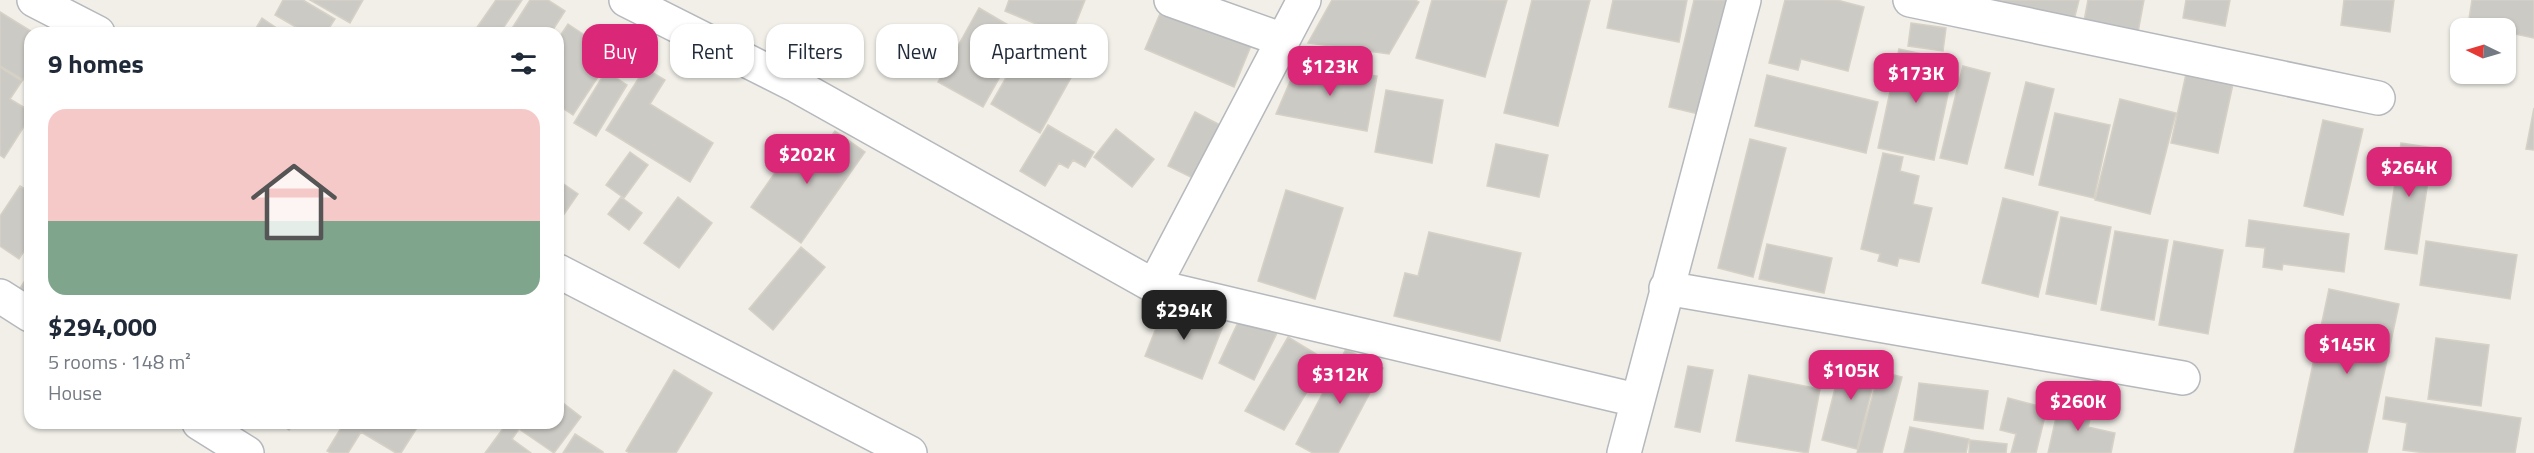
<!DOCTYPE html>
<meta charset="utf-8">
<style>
:root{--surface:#fff;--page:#f2f2f3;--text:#1f2937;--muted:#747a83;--accent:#db2777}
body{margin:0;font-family:"Titillium Web",sans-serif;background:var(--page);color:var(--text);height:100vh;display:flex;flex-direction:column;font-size:22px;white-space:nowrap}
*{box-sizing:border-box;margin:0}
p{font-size:20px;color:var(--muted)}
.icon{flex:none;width:33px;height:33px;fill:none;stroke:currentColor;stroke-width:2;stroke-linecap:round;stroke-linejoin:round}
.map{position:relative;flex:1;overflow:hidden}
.drawer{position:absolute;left:24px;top:27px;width:540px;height:402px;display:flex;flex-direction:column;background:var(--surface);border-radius:18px;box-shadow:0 2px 4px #0004}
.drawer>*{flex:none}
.hud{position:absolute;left:582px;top:24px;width:570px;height:54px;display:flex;gap:12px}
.needle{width:39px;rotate:275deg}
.fabs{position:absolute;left:2450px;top:18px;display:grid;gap:12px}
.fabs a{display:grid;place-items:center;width:66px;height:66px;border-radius:12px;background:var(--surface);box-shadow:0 2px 4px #0004;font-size:30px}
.price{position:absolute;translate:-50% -51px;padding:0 14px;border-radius:12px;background:var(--accent);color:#fff;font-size:20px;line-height:39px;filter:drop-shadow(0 2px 3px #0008)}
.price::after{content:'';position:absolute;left:50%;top:36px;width:18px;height:14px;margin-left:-9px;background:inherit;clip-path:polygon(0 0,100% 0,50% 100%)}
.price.current{background:#222;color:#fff}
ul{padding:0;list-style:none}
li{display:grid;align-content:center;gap:12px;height:318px;padding:0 24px}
li span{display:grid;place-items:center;height:186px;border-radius:18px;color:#555}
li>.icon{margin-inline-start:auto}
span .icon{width:108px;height:108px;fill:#fffc;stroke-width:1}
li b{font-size:26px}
h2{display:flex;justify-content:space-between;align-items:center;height:72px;padding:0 24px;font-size:26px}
.pill{padding:0 21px;border-radius:18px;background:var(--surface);box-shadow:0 2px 4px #0004;font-size:21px;line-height:54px}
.pill.current{background:var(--accent);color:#fff}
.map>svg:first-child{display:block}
.building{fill:#cccac5;stroke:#d6d1c6;stroke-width:1.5}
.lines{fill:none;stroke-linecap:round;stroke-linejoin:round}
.minor-casing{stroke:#b5b8bc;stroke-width:36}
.minor{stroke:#fff;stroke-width:33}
</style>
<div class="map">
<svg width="2534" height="453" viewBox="0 0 2534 453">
<rect width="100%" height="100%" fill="#f1efe8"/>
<path class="building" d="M 283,0 L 303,0 L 335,19 L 326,33 L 306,33 L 275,15 Z
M 310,0 L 363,0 L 350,23 Z
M 496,0 L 522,0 L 500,33 L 473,33 Z
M 530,0 L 548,0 L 565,11 L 551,33 L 509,33 Z
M 1009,0 L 1085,0 L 1070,38 L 1005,11 Z
M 1332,0 L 1415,0 L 1419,2 L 1389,54 L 1308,43 Z
M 1432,0 L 1507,0 L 1485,77 L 1416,58 Z
M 1532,0 L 1590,0 L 1558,126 L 1504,113 Z
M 1613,0 L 1687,0 L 1679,42 L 1607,28 Z
M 1694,0 L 1730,0 L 1703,115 L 1669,107 Z
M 1785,0 L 1837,0 L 1864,7 L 1848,71 L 1801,59 L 1798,70 L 1769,63 Z
M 1990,0 L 2079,0 L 2074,20 Z
M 2088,0 L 2144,0 L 2138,32 L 2084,21 Z
M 2186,0 L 2230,0 L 2225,26 L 2183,18 Z
M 2344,0 L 2394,0 L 2390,32 L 2341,25 Z
M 2472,0 L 2534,0 L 2534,38 L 2505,32 L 2505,28 L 2468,25 Z
M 979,8 L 1024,34 L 983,107 L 938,82 Z
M 1162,9 L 1251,46 L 1234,87 L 1145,49 Z
M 0,12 L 34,33 L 30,33 L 30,69 L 23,80 L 0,66 Z
M 262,18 L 284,33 L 253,33 Z
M 1911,23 L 1946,28 L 1943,51 L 1908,46 Z
M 568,24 L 613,54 L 573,115 L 558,105 L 558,39 Z
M 1028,39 L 1077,67 L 1040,133 L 991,104 Z
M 1899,49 L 1955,61 L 1934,160 L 1878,148 Z
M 1298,63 L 1377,76 L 1367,131 L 1276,114 Z
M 1963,66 L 1990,73 L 1967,164 L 1940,158 Z
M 0,67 L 22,81 L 10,99 L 30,111 L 30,117 L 4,158 L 0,155 Z
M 645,68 L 665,80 L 650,104 L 713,143 L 690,182 L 606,130 Z
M 606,71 L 627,85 L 596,136 L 574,123 Z
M 2186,74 L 2233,84 L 2218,153 L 2171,143 Z
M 1767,75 L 1878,102 L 1866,153 L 1755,126 Z
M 2026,82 L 2054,89 L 2033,175 L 2005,168 Z
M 1386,90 L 1443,100 L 1432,163 L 1375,152 Z
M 2120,99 L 2176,113 L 2150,214 L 2095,200 Z
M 2534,108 L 2534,150 L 2526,149 Z
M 1195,112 L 1228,129 L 1201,182 L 1168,166 Z
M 2055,113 L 2110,125 L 2094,198 L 2039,185 Z
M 2323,120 L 2363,129 L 2343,215 L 2304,206 Z
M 1048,125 L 1094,152 L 1085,167 L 1073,160 L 1068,168 L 1059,163 L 1045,186 L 1020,171 Z
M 1116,129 L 1154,159 L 1132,187 L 1094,157 Z
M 835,131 L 865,152 L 801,243 L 751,207 L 797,141 L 817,156 Z
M 1750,139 L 1786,148 L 1753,277 L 1718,268 Z
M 2401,143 L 2433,148 L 2417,254 L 2385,249 Z
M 1496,144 L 1548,155 L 1539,197 L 1487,186 Z
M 630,152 L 648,165 L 624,198 L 606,185 Z
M 1883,153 L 1903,157 L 1900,171 L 1919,176 L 1913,204 L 1932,208 L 1919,262 L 1899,258 L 1897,266 L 1878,261 L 1880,254 L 1861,249 Z
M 558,180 L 578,194 L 558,223 Z
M 20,186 L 30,192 L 30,242 L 19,259 L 0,246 L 0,216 Z
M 1286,190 L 1343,208 L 1315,299 L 1258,281 Z
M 621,197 L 642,213 L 629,230 L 608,214 Z
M 678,197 L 712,223 L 679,268 L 644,243 Z
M 2003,198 L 2058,212 L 2038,297 L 1982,283 Z
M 2061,217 L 2111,227 L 2096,304 L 2046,294 Z
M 2249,220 L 2349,234 L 2344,272 L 2283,264 L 2282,270 L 2263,267 L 2265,248 L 2246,246 Z
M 2115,231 L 2168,240 L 2154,320 L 2101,310 Z
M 1429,232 L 1521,253 L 1500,341 L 1394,316 L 1405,273 L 1418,276 Z
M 2174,241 L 2223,250 L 2208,334 L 2159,325 Z
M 2426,241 L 2517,255 L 2510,299 L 2420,285 Z
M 1767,244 L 1832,258 L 1824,293 L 1759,279 Z
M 801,247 L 825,267 L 773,330 L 749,309 Z
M 30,273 L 30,295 L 20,288 Z
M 2329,289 L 2399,304 L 2367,453 L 2294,453 Z
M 1166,303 L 1223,326 L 1202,379 L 1145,356 Z
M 1241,316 L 1277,333 L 1254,380 L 1219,363 Z
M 1288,337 L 1326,360 L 1284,430 L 1245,411 Z
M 2436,338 L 2489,345 L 2481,406 L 2428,399 Z
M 1346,349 L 1383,368 L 1338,453 L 1313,453 L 1296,444 Z
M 1844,353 L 1879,361 L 1857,449 L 1822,440 Z
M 1688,366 L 1713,370 L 1700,432 L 1675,427 Z
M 674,370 L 712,393 L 676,453 L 630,453 L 626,451 Z
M 1879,371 L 1902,377 L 1882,453 L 1857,453 Z
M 1749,375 L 1820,389 L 1808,453 L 1736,441 Z
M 1919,383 L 1988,391 L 1983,429 L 1914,420 Z
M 2386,397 L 2521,418 L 2515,453 L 2425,453 L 2403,450 L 2407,423 L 2383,419 Z
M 2008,398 L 2047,408 L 2036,453 L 2011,453 L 2016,434 L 2000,430 Z
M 558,399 L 581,417 L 554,453 L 519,429 L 512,439 L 531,453 L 485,453 L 507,423 L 558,423 Z
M 2060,400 L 2093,407 L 2088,427 L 2115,433 L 2111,453 L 2048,453 Z
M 279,423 L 294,423 L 289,430 Z
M 344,423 L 420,423 L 401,453 L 396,453 L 361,432 L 348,453 L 331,453 L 327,451 Z
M 1910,427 L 1969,439 L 1966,453 L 1904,453 Z
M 575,434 L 603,452 L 603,453 L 563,453 Z
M 1970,440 L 2007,444 L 2006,453 L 1969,453 Z"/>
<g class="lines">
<defs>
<path id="minor" d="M 34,0 L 98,33
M 626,0 L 797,86 L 1154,286 L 1636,400
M 1171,0 L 1283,40
M 1910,0 L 2378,98
M 558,271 L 910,453
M 1154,286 L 1304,0
M 1666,288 L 2183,378
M 0,296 L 30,315
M 199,423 L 247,453
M 1624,453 L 1744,0"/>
</defs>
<use href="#minor" class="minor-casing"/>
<use href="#minor" class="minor"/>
</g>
</svg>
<div class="fabs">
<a><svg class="needle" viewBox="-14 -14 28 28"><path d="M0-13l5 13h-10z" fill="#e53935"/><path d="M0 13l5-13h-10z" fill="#747a83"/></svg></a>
</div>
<b class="price" style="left:1330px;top:97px">$123K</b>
<b class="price" style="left:1916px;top:104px">$173K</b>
<b class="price" style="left:807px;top:185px">$202K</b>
<b class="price" style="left:2409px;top:198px">$264K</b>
<b class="price current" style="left:1184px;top:341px">$294K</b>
<b class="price" style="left:2347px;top:375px">$145K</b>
<b class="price" style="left:1851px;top:401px">$105K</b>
<b class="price" style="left:1340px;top:405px">$312K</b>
<b class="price" style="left:2078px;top:432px">$260K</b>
<div class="hud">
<a class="pill current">Buy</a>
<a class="pill">Rent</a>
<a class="pill">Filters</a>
<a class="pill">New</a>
<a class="pill">Apartment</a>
</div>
<section class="drawer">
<h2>9 homes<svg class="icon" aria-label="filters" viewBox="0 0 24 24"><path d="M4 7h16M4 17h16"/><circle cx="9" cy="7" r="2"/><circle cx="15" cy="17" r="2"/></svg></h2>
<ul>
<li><span style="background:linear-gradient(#f6c9c9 60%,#7fa58c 0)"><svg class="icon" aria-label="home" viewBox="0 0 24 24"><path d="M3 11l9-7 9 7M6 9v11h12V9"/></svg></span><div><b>$294,000</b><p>5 rooms · 148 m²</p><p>House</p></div></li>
</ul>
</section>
</div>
